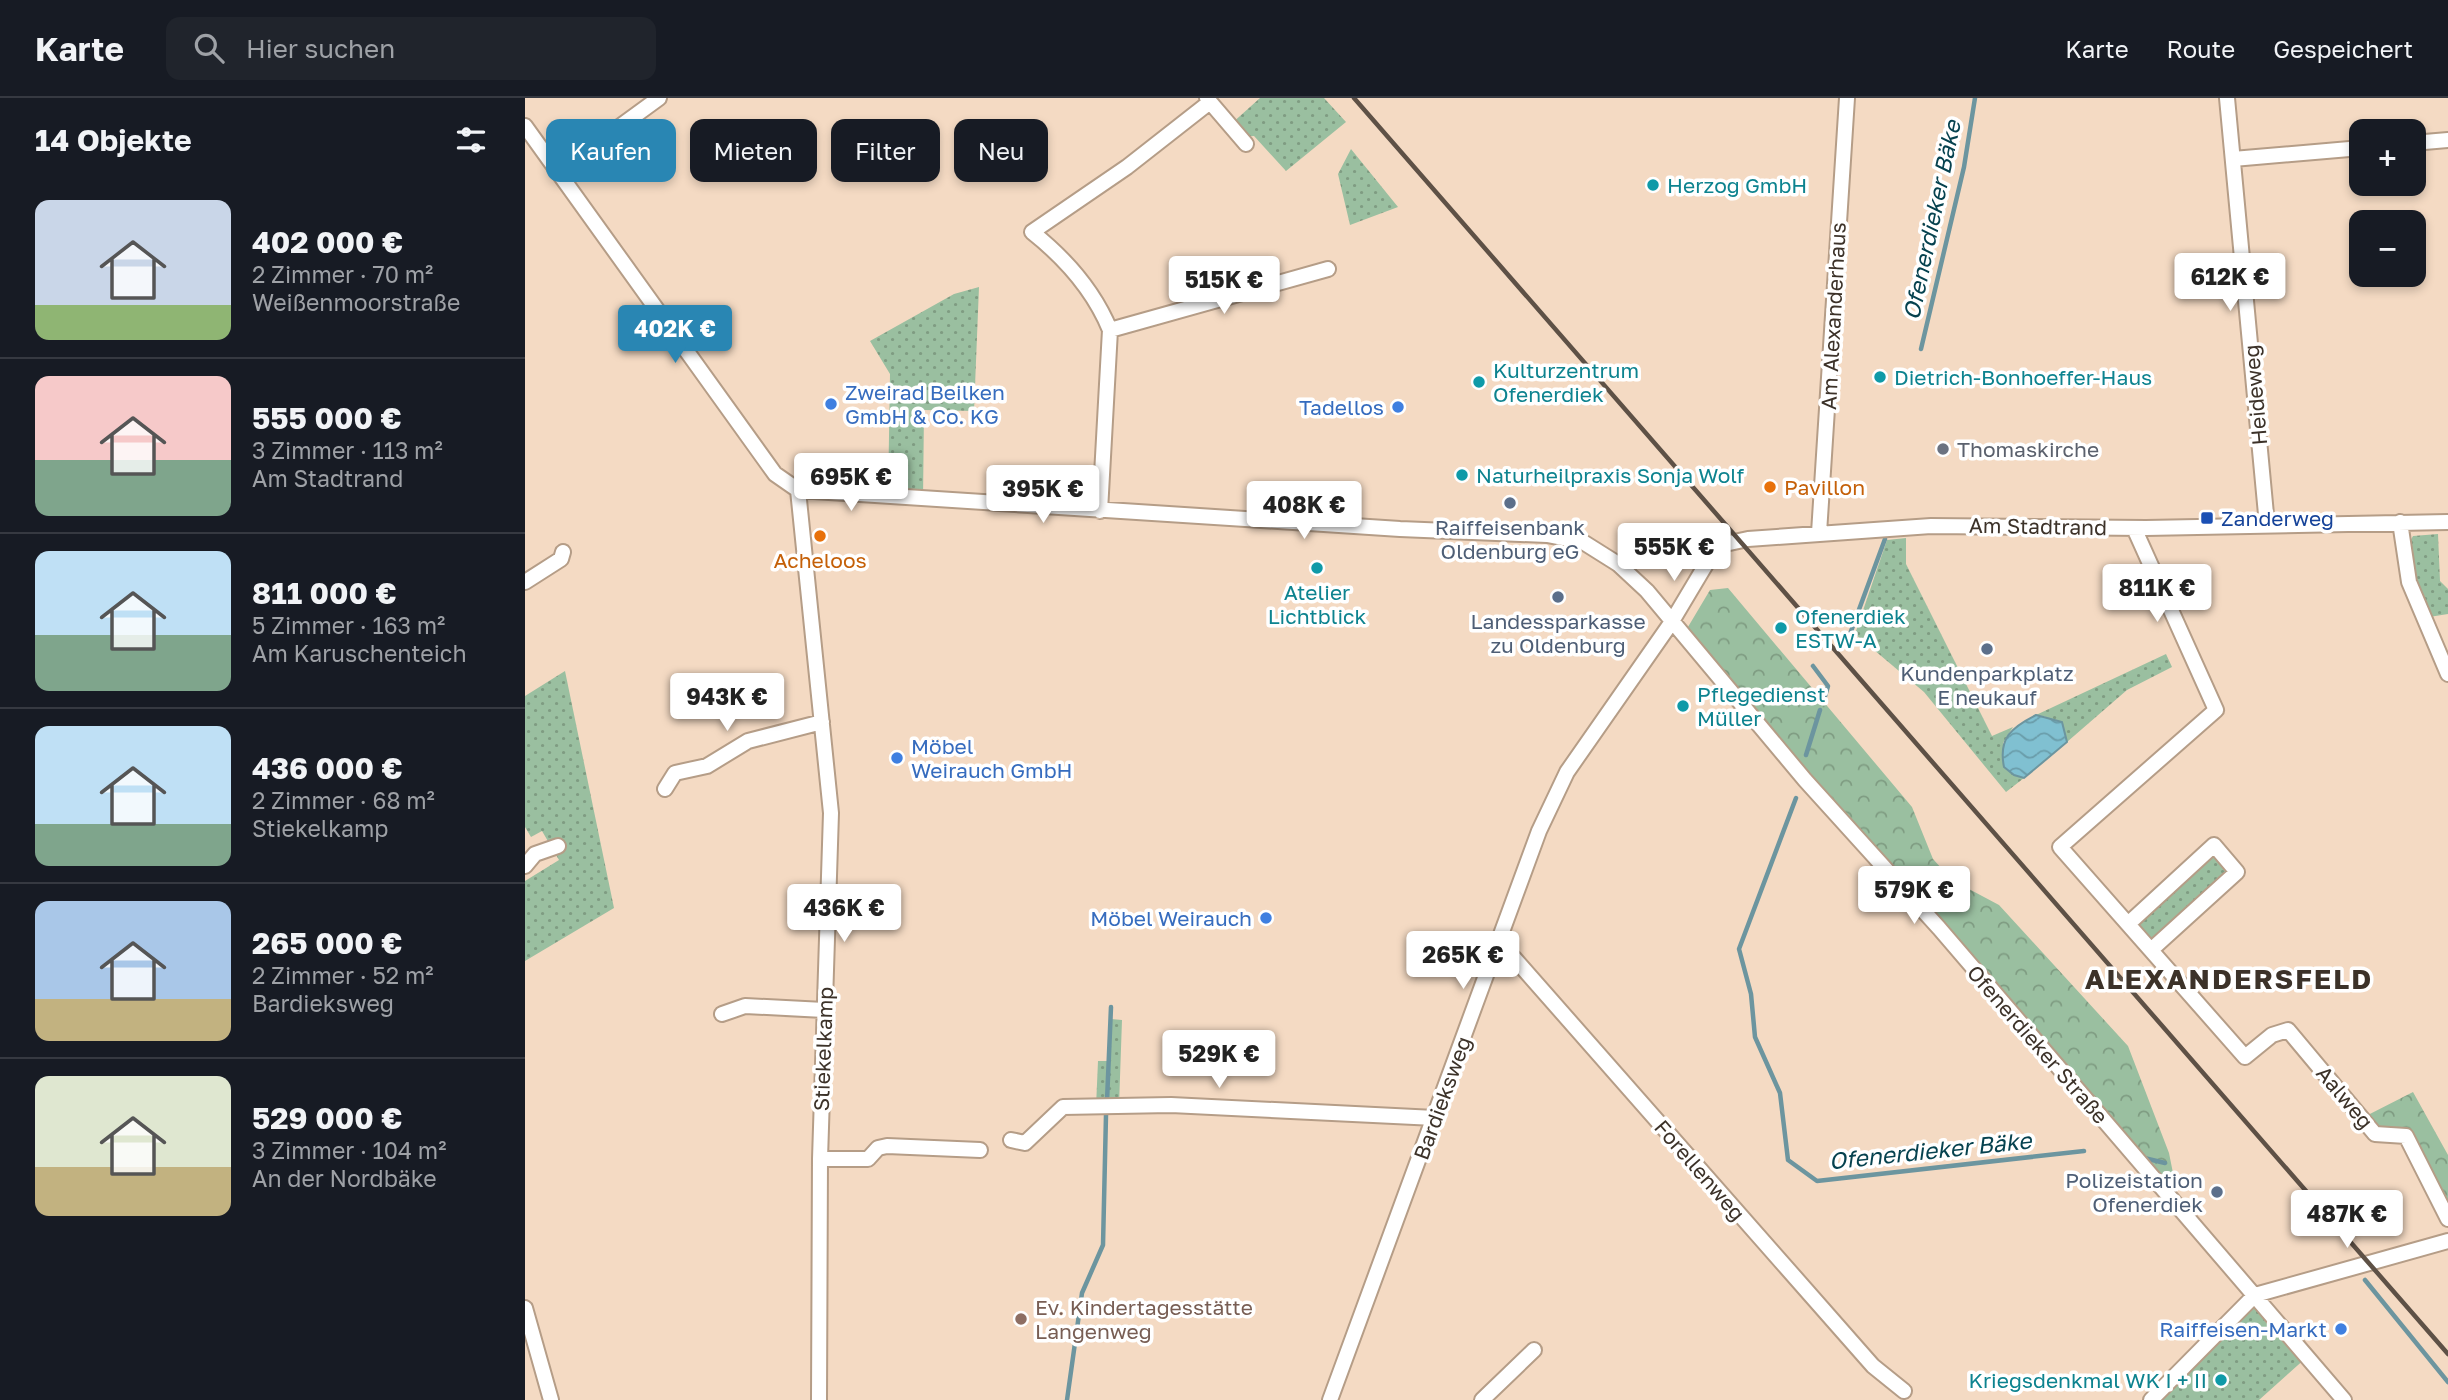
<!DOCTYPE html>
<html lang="de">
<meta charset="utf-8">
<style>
:root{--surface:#171b24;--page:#20242c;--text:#f1f3f6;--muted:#9ea1a6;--line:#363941;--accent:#2986b3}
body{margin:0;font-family:"Golos Text",sans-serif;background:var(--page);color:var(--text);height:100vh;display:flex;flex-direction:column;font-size:26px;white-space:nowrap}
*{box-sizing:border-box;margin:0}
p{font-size:23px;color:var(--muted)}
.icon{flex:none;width:38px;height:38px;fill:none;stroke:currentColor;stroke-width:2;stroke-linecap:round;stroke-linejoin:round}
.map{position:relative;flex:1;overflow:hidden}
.side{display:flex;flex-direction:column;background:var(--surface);width:525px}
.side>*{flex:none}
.hud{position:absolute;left:21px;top:21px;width:665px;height:63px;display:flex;gap:14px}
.controls{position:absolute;left:1824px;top:21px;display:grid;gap:14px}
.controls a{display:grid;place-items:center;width:77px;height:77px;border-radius:14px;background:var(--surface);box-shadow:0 4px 10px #0003;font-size:35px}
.price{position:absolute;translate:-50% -60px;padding:0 16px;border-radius:7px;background:#fff;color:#222;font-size:23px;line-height:46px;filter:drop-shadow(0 2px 4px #0008)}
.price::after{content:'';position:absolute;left:50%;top:42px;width:21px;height:16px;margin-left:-10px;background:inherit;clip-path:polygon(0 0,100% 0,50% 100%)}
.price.current{background:var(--accent);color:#fff}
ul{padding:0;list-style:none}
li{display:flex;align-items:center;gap:21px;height:175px;padding:0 35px}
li+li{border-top:2px solid var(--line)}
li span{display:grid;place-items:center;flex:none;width:196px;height:140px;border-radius:14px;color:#555}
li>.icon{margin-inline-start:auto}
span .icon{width:84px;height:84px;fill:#fffc;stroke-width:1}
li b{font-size:30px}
h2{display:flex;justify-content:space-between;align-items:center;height:84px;padding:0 35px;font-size:30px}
.pill{padding:0 24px;border-radius:14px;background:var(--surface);box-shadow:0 4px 10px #0003;font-size:24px;line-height:63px}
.pill.current{background:var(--accent);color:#fff}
header{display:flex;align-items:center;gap:42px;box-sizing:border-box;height:98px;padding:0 35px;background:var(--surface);border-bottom:2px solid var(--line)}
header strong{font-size:33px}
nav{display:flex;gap:38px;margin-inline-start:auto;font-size:24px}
.search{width:490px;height:63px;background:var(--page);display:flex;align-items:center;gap:18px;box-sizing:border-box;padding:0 24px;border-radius:14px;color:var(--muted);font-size:26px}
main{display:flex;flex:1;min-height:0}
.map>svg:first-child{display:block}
.grass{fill:url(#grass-dots)}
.forest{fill:url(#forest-crowns)}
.water{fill:url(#water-waves);stroke:#6c959f;stroke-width:2}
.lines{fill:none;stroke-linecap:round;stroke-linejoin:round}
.stream{stroke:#6c959f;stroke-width:4.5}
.minor-casing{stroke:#b59d87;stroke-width:18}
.minor{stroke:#fff;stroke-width:14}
.rail{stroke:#5e5146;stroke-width:4.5}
.culture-dot{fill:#0f9aa8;stroke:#fff;stroke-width:2.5}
.shop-dot{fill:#3f7fe0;stroke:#fff;stroke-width:2.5}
.worship-dot{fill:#6b7280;stroke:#fff;stroke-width:2.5}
.food-dot{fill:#e8710a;stroke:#fff;stroke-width:2.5}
.service-dot{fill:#5c6f8a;stroke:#fff;stroke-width:2.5}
.transit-dot{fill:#1a4fb4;stroke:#fff;stroke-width:2.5}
.education-dot{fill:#8d6e63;stroke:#fff;stroke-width:2.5}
.labels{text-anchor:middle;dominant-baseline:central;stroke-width:7;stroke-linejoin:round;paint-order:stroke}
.culture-label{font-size:21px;fill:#0d838f;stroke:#fff;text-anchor:start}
.street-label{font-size:21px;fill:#3c3229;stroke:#fff}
.shop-label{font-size:21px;fill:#366cbe;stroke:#fff;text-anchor:end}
.worship-label{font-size:21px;fill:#5b616d;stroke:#fff;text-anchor:start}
.food-label{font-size:21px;fill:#c56008;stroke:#fff;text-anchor:start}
.transit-label{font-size:21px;fill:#164399;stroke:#fff;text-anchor:start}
.service-label{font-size:21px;fill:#4e5e75;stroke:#fff}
.education-label{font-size:21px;fill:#785e54;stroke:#fff;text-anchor:start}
.water-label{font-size:23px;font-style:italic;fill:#06424f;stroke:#fff}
.district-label{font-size:28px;font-weight:bold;letter-spacing:2px;fill:#3c3229;stroke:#fff}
</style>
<header>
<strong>Karte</strong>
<div class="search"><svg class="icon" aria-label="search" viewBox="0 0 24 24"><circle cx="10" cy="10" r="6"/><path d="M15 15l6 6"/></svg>Hier suchen</div>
<nav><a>Karte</a><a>Route</a><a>Gespeichert</a></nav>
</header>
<main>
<section class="side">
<h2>14 Objekte<svg class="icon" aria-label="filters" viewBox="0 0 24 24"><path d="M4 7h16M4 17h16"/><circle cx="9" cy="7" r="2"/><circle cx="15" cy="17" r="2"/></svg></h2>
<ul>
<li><span style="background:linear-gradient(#c9d6e8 75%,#8fb573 0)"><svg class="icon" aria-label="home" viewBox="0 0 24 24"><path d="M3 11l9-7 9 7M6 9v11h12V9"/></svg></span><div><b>402 000 €</b><p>2 Zimmer · 70 m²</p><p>Weißenmoorstraße</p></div></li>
<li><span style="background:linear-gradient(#f6c9c9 60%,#7fa58c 0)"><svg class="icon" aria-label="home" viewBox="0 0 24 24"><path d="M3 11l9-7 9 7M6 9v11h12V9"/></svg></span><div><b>555 000 €</b><p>3 Zimmer · 113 m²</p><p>Am Stadtrand</p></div></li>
<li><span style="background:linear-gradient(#bfe0f5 60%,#7fa58c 0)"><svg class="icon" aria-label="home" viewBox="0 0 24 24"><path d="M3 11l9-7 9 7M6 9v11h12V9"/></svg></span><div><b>811 000 €</b><p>5 Zimmer · 163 m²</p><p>Am Karuschenteich</p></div></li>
<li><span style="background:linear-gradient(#bfe0f5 70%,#7fa58c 0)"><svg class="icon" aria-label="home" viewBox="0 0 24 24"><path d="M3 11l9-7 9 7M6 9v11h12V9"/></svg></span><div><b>436 000 €</b><p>2 Zimmer · 68 m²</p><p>Stiekelkamp</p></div></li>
<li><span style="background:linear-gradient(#a9c7e8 70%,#c2b280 0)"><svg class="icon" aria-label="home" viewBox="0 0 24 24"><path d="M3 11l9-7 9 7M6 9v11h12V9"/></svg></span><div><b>265 000 €</b><p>2 Zimmer · 52 m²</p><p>Bardieksweg</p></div></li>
<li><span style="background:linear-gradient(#dfe7d0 65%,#c2b280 0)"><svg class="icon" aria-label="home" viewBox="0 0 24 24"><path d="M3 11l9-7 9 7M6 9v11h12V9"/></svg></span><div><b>529 000 €</b><p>3 Zimmer · 104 m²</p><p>An der Nordbäke</p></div></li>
</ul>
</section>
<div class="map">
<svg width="1923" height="1302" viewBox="0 0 1923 1302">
<defs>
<pattern id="grass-dots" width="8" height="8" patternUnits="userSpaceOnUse" patternTransform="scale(1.75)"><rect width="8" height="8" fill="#9abfa0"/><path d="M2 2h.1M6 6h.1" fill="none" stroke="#7f9c82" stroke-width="1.8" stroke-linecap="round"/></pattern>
<pattern id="forest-crowns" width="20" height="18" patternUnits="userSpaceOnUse" patternTransform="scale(1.75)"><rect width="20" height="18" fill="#9abfa0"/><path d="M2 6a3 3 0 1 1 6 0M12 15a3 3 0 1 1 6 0" fill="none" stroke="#7f9c82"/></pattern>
<pattern id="water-waves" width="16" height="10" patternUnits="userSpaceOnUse" patternTransform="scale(1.75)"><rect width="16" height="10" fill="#80c0d1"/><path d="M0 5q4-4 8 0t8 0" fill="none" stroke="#6a9daa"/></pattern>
</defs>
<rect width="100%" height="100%" fill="#f4dac3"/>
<path class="grass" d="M 735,0 L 799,0 L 821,24 L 761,73 L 729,38 L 715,39 L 705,27 Z
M 826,51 L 873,109 L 825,127 L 813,76 Z
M 454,189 L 449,313 L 399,312 L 398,402 L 363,400 L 365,276 L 345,243 L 429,196 Z
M 1913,436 L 1915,483 L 1923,491 L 1923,516 L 1904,519 C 1897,500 1876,455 1888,438 Z
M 1381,440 L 1381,466 L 1467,638 L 1488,629 L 1478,645 L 1489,677 L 1499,680 L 1481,694 L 1399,594 L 1330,536 L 1362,442 Z
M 1641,556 L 1647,569 L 1602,592 L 1542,644 C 1540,627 1528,619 1511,617 Z
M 40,573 L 89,810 L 0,863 L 0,783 L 34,762 L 17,733 L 6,739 L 0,729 L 0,598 Z
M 1689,747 L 1712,774 L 1626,852 L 1603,826 Z
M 586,921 L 597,922 L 594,1008 L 571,1009 L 573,963 L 584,963 Z
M 1730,1197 L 1782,1259 L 1734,1302 L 1626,1302 Z"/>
<path class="forest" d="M 1203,490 L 1387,709 L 1408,761 L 1427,782 L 1474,807 L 1603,948 L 1644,1055 L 1652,1095 L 1280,682 L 1157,539 L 1185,492 Z
M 1888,994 L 1923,1057 L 1923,1109 L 1881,1038 L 1850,1036 L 1837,1020 Z"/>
<path class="water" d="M 1511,617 L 1537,624 L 1542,644 L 1499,680 L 1489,677 L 1479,669 C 1473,640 1487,629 1511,617 Z"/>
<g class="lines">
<path class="stream" d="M 1396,251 L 1439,69 L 1450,0
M 1325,536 L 1360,441
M 1288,568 L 1303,588 L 1300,598
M 1281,657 L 1295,612
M 1271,700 L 1214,851 L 1226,896 L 1230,939 L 1255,995 L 1263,1062 L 1292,1083 L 1559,1053
M 582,1003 L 586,909
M 1619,1060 L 1640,1065
M 1840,1182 L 1923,1284
M 542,1302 L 557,1195 L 578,1147 L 581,1017"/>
<defs>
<path id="minor" d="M 1702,0 L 1742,427
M 685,4 L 721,46
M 0,28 L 250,376 L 273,392 L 875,431 L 1022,437 L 1058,444 L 1093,466 L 1122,493 L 1280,682 L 1414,830 L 1819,1302
M 1888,45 L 1923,42
M 1708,61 L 1836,50
M 34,73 L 134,0
M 585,232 L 803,171
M 273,392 L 306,715 L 295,1061 L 294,1302
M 575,413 L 585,232 C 569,193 541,161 507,134 L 602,69 L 685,4 L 682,0
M 1875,424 L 1884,484 L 1923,576
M 1609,430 L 1691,612 L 1535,749 L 1720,959 L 1747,937 L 1763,932 L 1850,1036 L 1881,1038 L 1923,1121
M 1294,435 L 1322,0
M 0,484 L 36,461 L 38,454
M 140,691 L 150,675 L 182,668 L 223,643 L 297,624
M 0,768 L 10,756 L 33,748
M 1603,826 L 1689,747 L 1712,774 L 1626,852
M 971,854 L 989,860 L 1348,1268 L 1379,1293
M 197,916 L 220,908 L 299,912
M 486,1042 L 500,1045 L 538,1009 L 646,1007 L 910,1020
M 295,1061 L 343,1061 L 353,1050 L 362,1048 L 455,1052
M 1730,1197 L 1923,1143
M 0,1210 L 26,1302
M 805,1302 L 1014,733 L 1042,674 L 1146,525 L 1183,463 L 1200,446 L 1223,441 L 1406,428 L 1621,430 L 1923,424
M 957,1302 L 1009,1252
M 1626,1302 L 1730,1197"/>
</defs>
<use href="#minor" class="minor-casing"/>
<use href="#minor" class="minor"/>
<path class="rail" d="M 829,0 L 1923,1256"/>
</g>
<g class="culture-dot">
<circle cx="1128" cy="87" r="7"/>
<circle cx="1355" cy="279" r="7"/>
<circle cx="954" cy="284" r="7"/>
<circle cx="937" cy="377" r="7"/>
<circle cx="792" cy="470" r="7"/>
<circle cx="1256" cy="530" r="7"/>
<circle cx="1158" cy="608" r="7"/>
<circle cx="1696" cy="1282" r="7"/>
</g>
<g class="shop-dot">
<circle cx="306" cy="306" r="7"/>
<circle cx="873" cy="309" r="7"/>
<circle cx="372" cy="660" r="7"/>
<circle cx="741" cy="820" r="7"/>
<circle cx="1816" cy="1231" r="7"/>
</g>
<circle class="worship-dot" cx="1418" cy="351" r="7"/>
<g class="food-dot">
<circle cx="1245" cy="389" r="7"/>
<circle cx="295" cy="438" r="7"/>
</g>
<g class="service-dot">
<circle cx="985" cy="405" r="7"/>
<circle cx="1033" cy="499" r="7"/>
<circle cx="1462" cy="551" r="7"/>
<circle cx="1692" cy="1094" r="7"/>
</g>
<rect class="transit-dot" x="1675" y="413" width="14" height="14" rx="3.5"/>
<circle class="education-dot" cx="496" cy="1221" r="7"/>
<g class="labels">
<g class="culture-label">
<text x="1142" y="87">Herzog GmbH</text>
<text x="968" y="272">Kulturzentrum<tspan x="968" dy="24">Ofenerdiek</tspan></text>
<text x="1369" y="279">Dietrich-Bonhoeffer-Haus</text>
<text x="951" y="377">Naturheilpraxis Sonja Wolf</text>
<text x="792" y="494" text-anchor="middle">Atelier<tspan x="792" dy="24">Lichtblick</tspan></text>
<text x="1270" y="518">Ofenerdiek<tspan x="1270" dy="24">ESTW-A</tspan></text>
<text x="1172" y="596">Pflegedienst<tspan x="1172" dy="24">Müller</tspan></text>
<text x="1682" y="1282" text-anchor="end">Kriegsdenkmal WK I + II</text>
</g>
<g class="street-label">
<text transform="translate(1308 218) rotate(-87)">Am Alexanderhaus</text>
<text transform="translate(1730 297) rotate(-95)">Heideweg</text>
<text transform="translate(1513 428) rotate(1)">Am Stadtrand</text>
<text transform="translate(1513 946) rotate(49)">Ofenerdieker Straße</text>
<text transform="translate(298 951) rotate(-88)">Stiekelkamp</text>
<text transform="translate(1820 999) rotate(50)">Aalweg</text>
<text transform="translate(917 1000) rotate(-70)">Bardieksweg</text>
<text transform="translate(1175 1072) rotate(49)">Forellenweg</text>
</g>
<g class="shop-label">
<text x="320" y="294" text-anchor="start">Zweirad Beilken<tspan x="320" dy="24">GmbH &amp; Co. KG</tspan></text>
<text x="859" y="309">Tadellos</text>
<text x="386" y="648" text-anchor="start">Möbel<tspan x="386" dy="24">Weirauch GmbH</tspan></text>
<text x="727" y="820">Möbel Weirauch</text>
<text x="1802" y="1231">Raiffeisen-Markt</text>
</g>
<g class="worship-label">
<text x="1432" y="351">Thomaskirche</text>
</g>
<g class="food-label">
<text x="1259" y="389">Pavillon</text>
<text x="295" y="462" text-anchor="middle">Acheloos</text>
</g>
<g class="transit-label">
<text x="1696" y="420">Zanderweg</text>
</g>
<g class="service-label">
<text x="985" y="429">Raiffeisenbank<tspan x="985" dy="24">Oldenburg eG</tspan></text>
<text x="1033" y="523">Landessparkasse<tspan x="1033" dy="24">zu Oldenburg</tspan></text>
<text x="1462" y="575">Kundenparkplatz<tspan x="1462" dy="24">E neukauf</tspan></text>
<text x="1678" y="1082" text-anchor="end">Polizeistation<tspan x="1678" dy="24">Ofenerdiek</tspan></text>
</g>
<g class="education-label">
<text x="510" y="1209">Ev. Kindertagesstätte<tspan x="510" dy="24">Langenweg</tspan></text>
</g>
<g class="water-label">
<text transform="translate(1406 122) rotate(-78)">Ofenerdieker Bäke</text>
<text transform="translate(1405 1052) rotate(-6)">Ofenerdieker Bäke</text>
</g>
<g class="district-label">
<text x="1704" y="880">ALEXANDERSFELD</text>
</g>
</g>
</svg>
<div class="controls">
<a>+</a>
<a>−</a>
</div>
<b class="price" style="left:1705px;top:215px">612K €</b>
<b class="price" style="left:699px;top:218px">515K €</b>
<b class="price current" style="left:150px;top:267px">402K €</b>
<b class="price" style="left:326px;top:415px">695K €</b>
<b class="price" style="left:518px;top:427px">395K €</b>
<b class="price" style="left:779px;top:443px">408K €</b>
<b class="price" style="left:1149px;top:485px">555K €</b>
<b class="price" style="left:1632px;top:526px">811K €</b>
<b class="price" style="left:202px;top:635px">943K €</b>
<b class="price" style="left:1389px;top:828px">579K €</b>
<b class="price" style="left:319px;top:846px">436K €</b>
<b class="price" style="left:938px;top:893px">265K €</b>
<b class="price" style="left:694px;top:992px">529K €</b>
<b class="price" style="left:1822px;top:1152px">487K €</b>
<div class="hud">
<a class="pill current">Kaufen</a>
<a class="pill">Mieten</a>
<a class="pill">Filter</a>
<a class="pill">Neu</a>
</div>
</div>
</main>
